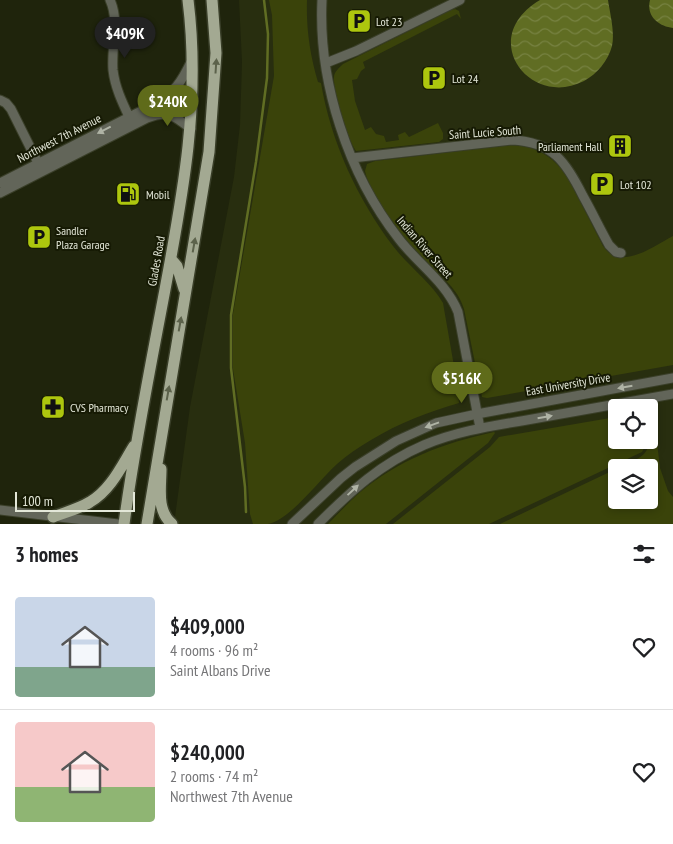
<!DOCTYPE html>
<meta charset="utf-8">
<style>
:root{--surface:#fff;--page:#f6f6f6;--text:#202124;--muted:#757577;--line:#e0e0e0;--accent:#5f6b1a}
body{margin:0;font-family:"PT Sans Narrow",sans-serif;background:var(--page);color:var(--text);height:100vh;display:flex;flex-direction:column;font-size:19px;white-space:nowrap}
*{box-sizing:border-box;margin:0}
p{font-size:16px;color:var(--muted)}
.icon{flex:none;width:28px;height:28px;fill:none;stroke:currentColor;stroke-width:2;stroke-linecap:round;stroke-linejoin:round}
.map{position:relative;height:524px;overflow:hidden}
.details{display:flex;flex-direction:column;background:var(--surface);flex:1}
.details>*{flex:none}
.fabs{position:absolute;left:608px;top:399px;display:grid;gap:10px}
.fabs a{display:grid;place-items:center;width:50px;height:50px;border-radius:5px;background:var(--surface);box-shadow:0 2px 8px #0003;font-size:25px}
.scale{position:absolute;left:15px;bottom:12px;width:120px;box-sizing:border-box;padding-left:5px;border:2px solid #e3e7d8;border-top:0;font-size:14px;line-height:18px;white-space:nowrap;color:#e3e7d8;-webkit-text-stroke:4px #161a04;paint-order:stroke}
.price{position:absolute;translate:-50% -42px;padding:0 11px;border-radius:18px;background:var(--accent);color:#fff;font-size:16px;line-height:32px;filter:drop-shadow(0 1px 2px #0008)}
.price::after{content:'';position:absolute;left:50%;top:30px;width:15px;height:11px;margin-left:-8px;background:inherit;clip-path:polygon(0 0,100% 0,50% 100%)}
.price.selected{background:#222;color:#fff}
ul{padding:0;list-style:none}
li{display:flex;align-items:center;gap:15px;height:125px;padding:0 15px}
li+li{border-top:1px solid var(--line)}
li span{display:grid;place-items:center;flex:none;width:140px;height:100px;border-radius:5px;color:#555}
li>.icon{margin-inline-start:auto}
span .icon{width:60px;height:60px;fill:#fffc;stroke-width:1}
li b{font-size:21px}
h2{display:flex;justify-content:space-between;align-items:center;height:60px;padding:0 15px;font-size:21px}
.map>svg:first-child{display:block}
.built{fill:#282e0f;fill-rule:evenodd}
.green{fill:#3a430a}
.water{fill:url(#water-waves)}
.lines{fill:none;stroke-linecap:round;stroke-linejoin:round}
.stream{stroke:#606d23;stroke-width:2.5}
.minor-casing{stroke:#3a3f29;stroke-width:11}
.major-casing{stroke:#3a3f29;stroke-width:14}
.minor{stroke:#626559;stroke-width:9}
.major{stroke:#a3a992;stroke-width:11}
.oneway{fill:#5c624b}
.oneway2{fill:#afb3a5}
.labels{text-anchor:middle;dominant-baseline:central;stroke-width:4;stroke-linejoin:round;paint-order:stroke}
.poi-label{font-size:12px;fill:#e3e7d8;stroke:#161a04;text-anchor:start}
.street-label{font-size:12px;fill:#e3e7d8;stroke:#161a04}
</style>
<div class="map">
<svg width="673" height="524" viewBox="0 0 673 524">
<defs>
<pattern id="water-waves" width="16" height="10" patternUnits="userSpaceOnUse" patternTransform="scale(1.25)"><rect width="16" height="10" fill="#606d23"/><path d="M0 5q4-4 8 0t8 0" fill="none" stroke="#778242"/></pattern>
</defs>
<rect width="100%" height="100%" fill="#1f240c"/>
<path class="built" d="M 239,0 L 673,0 L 673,524 L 174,524 L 190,407 L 234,177 L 240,125 L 242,62 ZM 616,408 L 649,408 L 649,440 L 616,440 ZM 616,468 L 649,468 L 649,500 L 616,500 Z"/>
<path class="green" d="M 269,0 L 307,0 C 306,28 310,55 318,82 L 321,83 C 331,142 357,198 393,246 C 408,266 430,281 443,303 L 458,389 L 459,403 C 428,412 399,423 371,440 C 359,447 347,455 337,464 C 319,480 290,520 268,524 C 263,524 258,524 253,524 L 250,514 L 245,443 L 233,369 L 233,314 L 274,76 L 272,15 Z
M 455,9 L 459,11 L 461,19 L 457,14 L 363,62 L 365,68 L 361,71 L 357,79 L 352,80 L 355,101 L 365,130 L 371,127 L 376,134 L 384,136 L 386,142 L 399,140 L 398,135 L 405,132 L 409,137 L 438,123 L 443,133 L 443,139 L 439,142 L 356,151 C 347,138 333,93 334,77 C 334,72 339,68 343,64 L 451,10 Z
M 510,145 C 534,145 552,156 566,174 L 603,246 C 620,272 654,246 673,236 L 673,365 L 487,398 L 482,397 L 464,309 C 458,289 442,277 428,264 C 407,243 371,199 365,171 L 367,164 L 375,161 Z
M 616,417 L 616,440 L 645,440 L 645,446 L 642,452 L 489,524 L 393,524 L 490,447 L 499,437 Z
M 653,428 L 656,434 L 660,468 L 668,491 L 673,497 L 673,524 L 500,524 L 616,469 L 616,500 L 649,500 L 649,468 L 620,467 C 646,455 647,457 653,428 Z
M 494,432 L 495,433 L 488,443 L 386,524 L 328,524 C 338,514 348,503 358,494 C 398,460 443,443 494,432 Z"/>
<path class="water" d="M 540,0 L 608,0 C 610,14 615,32 612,46 C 608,61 597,74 584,81 C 530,109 476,38 540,0 Z
M 650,0 L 673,0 L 673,28 C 658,26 646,16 650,0 Z"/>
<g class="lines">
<path class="stream" d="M 246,512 L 245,487 L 231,368 L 231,315 L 256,162 L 267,78 L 268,34 L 264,0"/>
<defs>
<path id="minor" d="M 110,0 C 120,22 111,47 113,70 C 115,88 123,104 131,121
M 322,0 C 318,82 348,174 399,239 C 418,264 446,282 458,312 L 480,428
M 326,63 L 356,51 L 460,0
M 0,100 L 6,103 L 11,109 L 40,167
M 352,158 L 512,140 C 553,142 566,162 583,196 C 592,212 600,229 609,245 L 616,252 L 621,253
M 0,183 L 153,105 C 176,90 180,85 192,60
M 0,193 L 147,118 C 169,110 173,115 191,129
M 0,510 L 118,524
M 292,524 L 341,478 L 355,467 L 396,441 L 436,423 L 477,414 L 673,378
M 318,524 C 351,491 380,464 424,445 C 457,431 492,426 527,420 C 576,411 624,403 673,394"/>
<path id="major" d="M 171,259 L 177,266 L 184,289
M 161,469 C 161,488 156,510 172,524
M 53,517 C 66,512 79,509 90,502 C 111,490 122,465 134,446
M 124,524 C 134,449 149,374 163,300 C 182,199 201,104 188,0
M 147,524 L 209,152 L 216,53 L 212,0"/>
</defs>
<use href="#minor" class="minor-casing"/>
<use href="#major" class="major-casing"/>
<use href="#minor" class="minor"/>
<use href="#major" class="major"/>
</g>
<defs><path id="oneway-solid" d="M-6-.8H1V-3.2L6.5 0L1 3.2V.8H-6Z" transform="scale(1.25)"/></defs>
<g class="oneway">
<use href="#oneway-solid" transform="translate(216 66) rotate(-86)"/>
<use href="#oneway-solid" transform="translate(194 245) rotate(-80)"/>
<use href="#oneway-solid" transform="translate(180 324) rotate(-80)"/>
<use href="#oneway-solid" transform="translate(168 393) rotate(-80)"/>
</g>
<g class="oneway2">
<use href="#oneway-solid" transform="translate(104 130) rotate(153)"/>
<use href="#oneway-solid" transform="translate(625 387) rotate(170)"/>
<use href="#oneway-solid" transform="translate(545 417) rotate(-10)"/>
<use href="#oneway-solid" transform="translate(432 425) rotate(160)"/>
<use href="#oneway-solid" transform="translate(353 490) rotate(-43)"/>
</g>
<defs>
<symbol id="parking-square" viewBox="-11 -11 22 22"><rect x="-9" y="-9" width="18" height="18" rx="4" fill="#adc60e" stroke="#161a04"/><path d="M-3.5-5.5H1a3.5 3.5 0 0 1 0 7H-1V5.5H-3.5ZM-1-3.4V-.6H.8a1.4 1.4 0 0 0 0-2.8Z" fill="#111"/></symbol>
<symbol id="building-square" viewBox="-11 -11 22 22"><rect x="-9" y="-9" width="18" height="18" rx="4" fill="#adc60e" stroke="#161a04"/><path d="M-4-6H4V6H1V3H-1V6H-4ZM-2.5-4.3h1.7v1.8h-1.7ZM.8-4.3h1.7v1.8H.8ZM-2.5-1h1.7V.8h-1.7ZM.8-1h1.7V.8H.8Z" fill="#111"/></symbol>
<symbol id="fuel-square" viewBox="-11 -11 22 22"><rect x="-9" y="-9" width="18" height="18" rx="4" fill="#adc60e" stroke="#161a04"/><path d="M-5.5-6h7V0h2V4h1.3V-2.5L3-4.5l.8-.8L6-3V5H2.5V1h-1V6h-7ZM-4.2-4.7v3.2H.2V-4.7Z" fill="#111"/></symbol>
<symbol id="pharmacy-square" viewBox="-11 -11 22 22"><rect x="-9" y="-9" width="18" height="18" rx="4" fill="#adc60e" stroke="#161a04"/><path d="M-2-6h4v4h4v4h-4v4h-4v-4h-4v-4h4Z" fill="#111"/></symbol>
</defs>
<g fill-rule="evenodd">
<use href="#parking-square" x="345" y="7" width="28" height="28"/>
<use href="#parking-square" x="420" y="64" width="28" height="28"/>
<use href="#building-square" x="606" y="132" width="28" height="28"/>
<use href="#parking-square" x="588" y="170" width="28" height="28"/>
<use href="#fuel-square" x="114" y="180" width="28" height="28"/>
<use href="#parking-square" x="25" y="223" width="28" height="28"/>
<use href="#pharmacy-square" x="39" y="393" width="28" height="28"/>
</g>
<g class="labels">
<g class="poi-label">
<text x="376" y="21">Lot 23</text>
<text x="452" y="78">Lot 24</text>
<text x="602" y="146" text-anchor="end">Parliament Hall</text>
<text x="620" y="184">Lot 102</text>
<text x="146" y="194">Mobil</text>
<text x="56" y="230">Sandler<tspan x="56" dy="14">Plaza Garage</tspan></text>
<text x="70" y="407">CVS Pharmacy</text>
</g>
<g class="street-label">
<text transform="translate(485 132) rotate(-4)">Saint Lucie South</text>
<text transform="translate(59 138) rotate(-27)">Northwest 7th Avenue</text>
<text transform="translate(425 247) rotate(49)">Indian River Street</text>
<text transform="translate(156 261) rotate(-80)">Glades Road</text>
<text transform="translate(568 384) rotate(-10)">East University Drive</text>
</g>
</g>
</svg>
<div class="fabs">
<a><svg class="icon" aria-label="locate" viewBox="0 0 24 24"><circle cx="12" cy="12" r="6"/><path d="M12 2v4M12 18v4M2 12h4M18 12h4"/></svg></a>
<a><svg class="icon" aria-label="layers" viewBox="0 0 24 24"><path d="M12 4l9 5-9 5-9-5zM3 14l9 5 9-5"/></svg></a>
</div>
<div class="scale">100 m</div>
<b class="price selected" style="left:125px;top:59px">$409K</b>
<b class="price" style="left:168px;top:127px">$240K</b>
<b class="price" style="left:462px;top:404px">$516K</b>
</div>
<section class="details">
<h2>3 homes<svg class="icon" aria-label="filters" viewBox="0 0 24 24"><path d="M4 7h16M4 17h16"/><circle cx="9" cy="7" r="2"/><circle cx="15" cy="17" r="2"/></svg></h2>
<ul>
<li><span style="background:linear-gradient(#c9d6e8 70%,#7fa58c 0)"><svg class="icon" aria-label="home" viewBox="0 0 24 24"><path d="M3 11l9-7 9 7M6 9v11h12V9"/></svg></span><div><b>$409,000</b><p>4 rooms · 96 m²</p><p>Saint Albans Drive</p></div><svg class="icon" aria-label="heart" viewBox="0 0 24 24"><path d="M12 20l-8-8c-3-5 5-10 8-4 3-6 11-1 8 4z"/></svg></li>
<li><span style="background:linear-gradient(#f6c9c9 65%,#8fb573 0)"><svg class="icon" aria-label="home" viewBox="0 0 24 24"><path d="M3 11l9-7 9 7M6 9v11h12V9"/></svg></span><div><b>$240,000</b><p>2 rooms · 74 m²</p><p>Northwest 7th Avenue</p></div><svg class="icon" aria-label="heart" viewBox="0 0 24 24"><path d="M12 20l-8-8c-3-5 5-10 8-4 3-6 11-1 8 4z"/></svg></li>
</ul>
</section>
